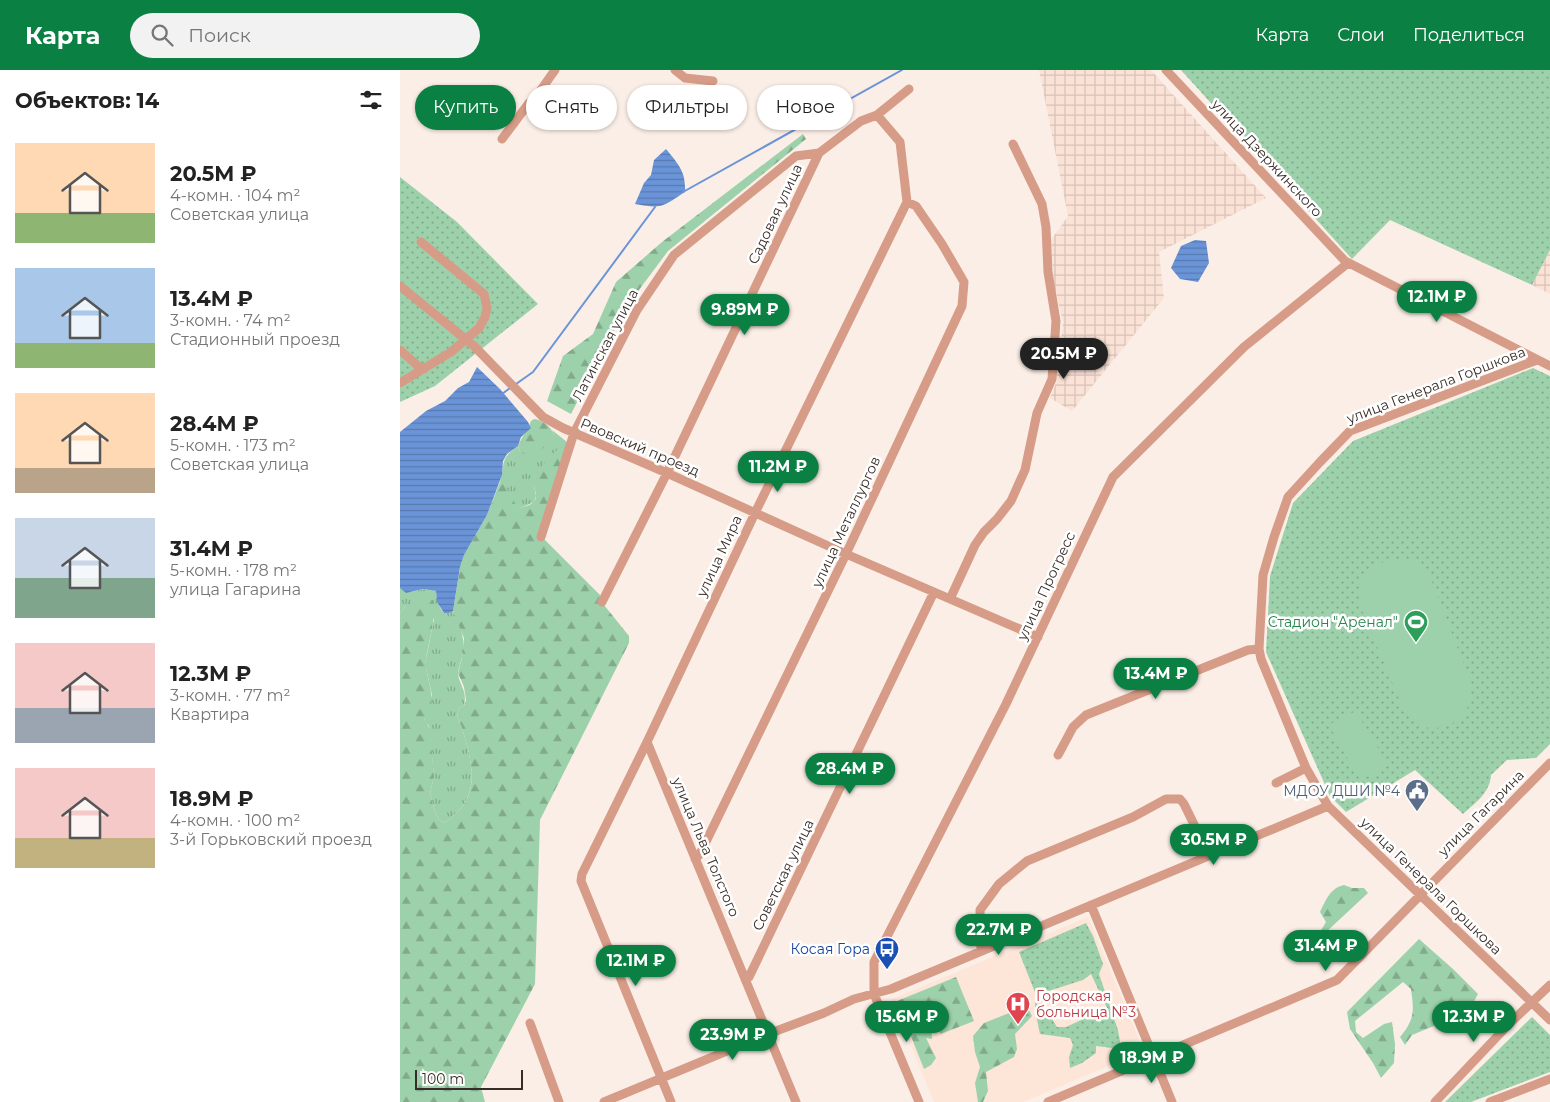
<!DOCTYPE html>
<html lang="ru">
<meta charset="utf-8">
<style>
:root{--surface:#fff;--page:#f2f2f2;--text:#222;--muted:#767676;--accent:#0b8043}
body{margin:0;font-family:Montserrat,sans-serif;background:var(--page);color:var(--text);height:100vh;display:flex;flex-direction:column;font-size:19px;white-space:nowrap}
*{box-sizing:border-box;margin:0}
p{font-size:16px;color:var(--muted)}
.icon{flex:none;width:28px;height:28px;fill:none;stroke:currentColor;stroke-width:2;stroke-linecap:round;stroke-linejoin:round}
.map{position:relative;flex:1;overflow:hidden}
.details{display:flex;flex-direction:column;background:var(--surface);width:400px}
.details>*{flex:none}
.hud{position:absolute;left:15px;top:15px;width:475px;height:45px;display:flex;gap:10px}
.scale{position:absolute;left:15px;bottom:12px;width:108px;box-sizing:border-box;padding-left:5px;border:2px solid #382c26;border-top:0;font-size:14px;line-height:18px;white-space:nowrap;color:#382c26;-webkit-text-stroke:4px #fff;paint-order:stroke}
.price{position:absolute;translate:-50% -42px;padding:0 11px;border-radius:18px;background:var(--accent);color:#fff;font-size:16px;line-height:32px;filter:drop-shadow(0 1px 2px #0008)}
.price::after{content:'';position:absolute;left:50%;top:30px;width:15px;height:11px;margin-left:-8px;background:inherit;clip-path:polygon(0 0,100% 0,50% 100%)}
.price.active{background:#222;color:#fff}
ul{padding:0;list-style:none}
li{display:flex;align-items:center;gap:15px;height:125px;padding:0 15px}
li span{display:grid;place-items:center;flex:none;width:140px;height:100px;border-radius:0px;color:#555}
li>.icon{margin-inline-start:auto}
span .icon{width:60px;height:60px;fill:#fffc;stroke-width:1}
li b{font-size:21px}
h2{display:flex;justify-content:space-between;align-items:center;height:60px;padding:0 15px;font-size:21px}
.tag{padding:0 18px;border-radius:22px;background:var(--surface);box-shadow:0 1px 4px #0004;font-size:18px;line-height:45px}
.tag.active{background:var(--accent);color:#fff}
header{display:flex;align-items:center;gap:30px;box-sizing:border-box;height:70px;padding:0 25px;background:var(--accent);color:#fff}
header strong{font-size:24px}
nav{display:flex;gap:28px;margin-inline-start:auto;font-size:18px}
.search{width:350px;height:45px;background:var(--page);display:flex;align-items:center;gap:12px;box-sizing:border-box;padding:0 18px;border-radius:28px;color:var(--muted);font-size:19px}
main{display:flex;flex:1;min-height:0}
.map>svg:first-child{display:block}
.industrial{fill:url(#industrial-grid)}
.built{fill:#fde5d8}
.grass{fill:url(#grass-tufts)}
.forest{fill:url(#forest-firs)}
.park{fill:url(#park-dots)}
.pitch{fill:#9dd1ab}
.water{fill:url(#water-rules)}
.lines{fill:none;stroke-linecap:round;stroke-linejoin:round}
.stream{stroke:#6a94d8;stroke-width:2}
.minor{stroke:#d79c87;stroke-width:9}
.labels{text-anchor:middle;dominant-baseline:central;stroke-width:5;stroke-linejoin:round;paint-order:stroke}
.street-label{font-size:14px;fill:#382c26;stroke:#fff}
.leisure-label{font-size:14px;fill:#27864d;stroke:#fff;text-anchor:end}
.service-label{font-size:14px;fill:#4e5e75;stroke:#fff;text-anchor:end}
.transit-label{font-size:14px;fill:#164399;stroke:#fff;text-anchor:end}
.health-label{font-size:14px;fill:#be3a42;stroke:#fff;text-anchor:start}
</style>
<header>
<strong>Карта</strong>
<div class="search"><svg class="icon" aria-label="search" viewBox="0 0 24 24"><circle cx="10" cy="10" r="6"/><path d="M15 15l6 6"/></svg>Поиск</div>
<nav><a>Карта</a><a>Слои</a><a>Поделиться</a></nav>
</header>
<main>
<section class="details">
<h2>Объектов: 14<svg class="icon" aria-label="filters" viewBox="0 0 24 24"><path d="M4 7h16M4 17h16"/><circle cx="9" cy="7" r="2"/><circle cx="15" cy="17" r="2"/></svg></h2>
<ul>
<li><span style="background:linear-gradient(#ffd9b3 70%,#8fb573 0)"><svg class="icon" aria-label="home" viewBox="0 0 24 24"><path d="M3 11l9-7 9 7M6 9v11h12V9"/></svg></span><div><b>20.5M ₽</b><p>4-комн. · 104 m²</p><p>Советская улица</p></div></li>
<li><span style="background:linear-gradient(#a9c7e8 75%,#8fb573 0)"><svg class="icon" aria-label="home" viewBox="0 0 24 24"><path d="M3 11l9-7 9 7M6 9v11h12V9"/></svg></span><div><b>13.4M ₽</b><p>3-комн. · 74 m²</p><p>Стадионный проезд</p></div></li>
<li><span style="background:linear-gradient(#ffd9b3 75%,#b9a48a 0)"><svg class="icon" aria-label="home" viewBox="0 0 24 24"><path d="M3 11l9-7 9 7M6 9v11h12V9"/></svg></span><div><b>28.4M ₽</b><p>5-комн. · 173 m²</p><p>Советская улица</p></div></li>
<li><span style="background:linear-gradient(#c9d6e8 60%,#7fa58c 0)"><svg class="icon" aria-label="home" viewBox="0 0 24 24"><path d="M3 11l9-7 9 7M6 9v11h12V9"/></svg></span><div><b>31.4M ₽</b><p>5-комн. · 178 m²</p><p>улица Гагарина</p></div></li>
<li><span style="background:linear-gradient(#f6c9c9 65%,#9aa5b1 0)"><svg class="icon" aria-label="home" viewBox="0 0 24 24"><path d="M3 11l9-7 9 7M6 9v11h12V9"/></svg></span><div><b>12.3M ₽</b><p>3-комн. · 77 m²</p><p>Квартира</p></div></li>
<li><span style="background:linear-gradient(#f6c9c9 70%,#c2b280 0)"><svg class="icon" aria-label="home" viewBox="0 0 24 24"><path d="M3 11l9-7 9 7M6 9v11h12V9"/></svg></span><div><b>18.9M ₽</b><p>4-комн. · 100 m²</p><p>3-й Горьковский проезд</p></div></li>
</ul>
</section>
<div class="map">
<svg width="1150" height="1032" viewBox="0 0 1150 1032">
<defs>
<pattern id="industrial-grid" width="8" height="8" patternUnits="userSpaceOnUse" patternTransform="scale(1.25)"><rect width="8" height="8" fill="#fae2d7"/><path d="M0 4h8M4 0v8" fill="none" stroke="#d7c2b8"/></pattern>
<pattern id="grass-tufts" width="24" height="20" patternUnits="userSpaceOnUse" patternTransform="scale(1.25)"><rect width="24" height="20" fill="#9dd1ab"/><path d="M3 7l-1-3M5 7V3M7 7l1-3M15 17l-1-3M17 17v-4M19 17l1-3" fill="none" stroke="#81aa8b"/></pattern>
<pattern id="forest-firs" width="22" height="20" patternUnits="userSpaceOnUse" patternTransform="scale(1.25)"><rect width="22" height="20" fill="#9dd1ab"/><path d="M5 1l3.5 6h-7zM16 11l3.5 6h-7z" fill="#81aa8b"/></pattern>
<pattern id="park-dots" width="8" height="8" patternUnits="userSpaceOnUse" patternTransform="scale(1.25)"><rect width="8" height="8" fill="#9dd1ab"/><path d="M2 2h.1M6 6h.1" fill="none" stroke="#81aa8b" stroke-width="1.8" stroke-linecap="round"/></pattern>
<pattern id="water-rules" width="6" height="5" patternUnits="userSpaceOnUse" patternTransform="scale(1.25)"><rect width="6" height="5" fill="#6a94d8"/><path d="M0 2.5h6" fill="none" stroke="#5879af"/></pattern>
</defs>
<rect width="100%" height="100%" fill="#fbeee7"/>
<path class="industrial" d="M 639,0 L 751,0 L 866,128 L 759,182 L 764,228 L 672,341 L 650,328 L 656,313 L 663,252 L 654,215 L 651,170 L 668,146 Z
M 1150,180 L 1150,224 L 1132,215 Z"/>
<path class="built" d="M 688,847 L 744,981 L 623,1032 L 534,1032 L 492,929 Z"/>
<path class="grass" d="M 152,360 L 167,372 L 166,376 L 134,416 L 136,426 L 134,432 L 121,438 L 116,436 L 100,412 C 106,391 99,390 118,376 L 120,381 L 154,365 Z
M 0,518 L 11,522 L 23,519 L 36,521 C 37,530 38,536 44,543 L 49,543 L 53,541 C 61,557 66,570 62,587 C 61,592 59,597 58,602 C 58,614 68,620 64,636 L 59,638 C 57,645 57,649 61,655 C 69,681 81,716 60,739 C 56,744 50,748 45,753 L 39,750 L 35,742 L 30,723 L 34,707 L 29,656 L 25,652 L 24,648 L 32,625 L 26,598 L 26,589 L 34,549 L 6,536 L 0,543 Z"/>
<path class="forest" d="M 403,64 L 406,69 L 268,181 L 227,236 L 171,344 L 147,331 L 163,286 L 193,264 L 216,212 L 262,172 Z
M 134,349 C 142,350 151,356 154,365 L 149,373 L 133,387 L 120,381 L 118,376 C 122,366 128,360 131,351 Z
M 164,374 L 166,376 L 139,464 L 202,527 L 204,535 L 229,566 L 229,573 L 140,750 L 135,914 L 81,1017 L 85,1032 L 0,1032 L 0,543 L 12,529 L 24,524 L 33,531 C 36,551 29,569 26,589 C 24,607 41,633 24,649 L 30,659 L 34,707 L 30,723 L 35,742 L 39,750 L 45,753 C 50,748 56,744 60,739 C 81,717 69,681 61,655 C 57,649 57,645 59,638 L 64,636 L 66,630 L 64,617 L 58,603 L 62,588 L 64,568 L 53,541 L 60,497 L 64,485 L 87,445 L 100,412 L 104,413 L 116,435 L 121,438 C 126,436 132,435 135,430 C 138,425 134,420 134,415 C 134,401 154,382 164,374 Z
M 944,815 L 952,818 L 964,818 L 968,823 L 925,863 L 920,862 L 926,852 L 920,842 C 926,830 930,818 944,815 Z
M 1019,869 L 1053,899 L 1078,924 L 1072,935 L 1053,943 L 1041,953 L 1012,965 L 1005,975 L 1000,967 C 1015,949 1014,941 1011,919 L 1003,912 L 955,951 L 956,962 L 963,968 L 984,954 L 992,952 L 995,974 L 994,993 L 981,1008 L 973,993 L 950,959 L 947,942 Z
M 556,907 L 574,951 L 541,964 L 531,955 L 532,969 L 526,968 L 536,988 L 531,995 L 524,999 L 497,931 Z
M 627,936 L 632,946 L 615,964 L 617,979 L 614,987 L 586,1002 L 588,1021 L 583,1032 L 578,1032 L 575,1013 L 580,997 L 575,982 L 573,966 L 584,953 Z"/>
<path class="park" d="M 781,0 L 1150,0 L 1150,180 L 1132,215 L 990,150 L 952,189 Z
M 0,107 L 57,152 L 138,234 L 35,316 L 0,332 Z
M 1133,298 L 1150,306 L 1150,674 L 1136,688 L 1107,690 L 1091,705 C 1090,723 1075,733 1063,744 L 1015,700 L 946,742 L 930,726 L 866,582 L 870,506 L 893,433 L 953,371 Z
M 686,853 L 693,866 L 703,894 L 699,904 L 718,960 L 721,977 L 713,978 L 696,976 L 696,983 L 682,993 L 670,998 L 669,987 L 673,975 L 670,968 L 640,964 L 635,940 L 635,932 L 642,933 L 657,957 L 666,957 L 707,938 L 691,904 L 683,910 L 636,925 L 619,882 Z
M 1132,947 L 1150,965 L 1150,1002 L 1071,1032 L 1045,1032 Z"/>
<path class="pitch" d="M 1005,488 L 1016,492 L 1028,501 L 1071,613 C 1071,623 1071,632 1066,640 C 1057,656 1033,663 1017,654 C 1010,650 1006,642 1002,636 L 959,533 C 957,498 974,492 1005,488 Z
M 954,642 L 958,645 L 983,686 L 985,692 C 983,699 968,708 961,708 L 956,703 L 931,659 L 932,653 Z"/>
<path class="water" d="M 266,79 C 278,94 286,101 285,122 C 262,137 262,139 235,134 L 244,113 L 251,105 L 254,90 Z
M 795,170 L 806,171 L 809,193 L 798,212 L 780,209 L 771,198 L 781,176 Z
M 77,297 L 100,319 L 128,352 L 131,358 L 121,367 L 118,376 L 107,384 L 103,391 L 102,405 L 87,445 L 64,485 L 60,497 L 53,541 L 49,543 L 44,543 L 37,532 L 36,521 L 23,519 L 6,523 L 0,518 L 0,362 L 26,341 L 45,331 L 58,318 L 69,312 Z"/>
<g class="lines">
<path class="stream" d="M 283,122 L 502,0
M 116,314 L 133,302 L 255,137
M 102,324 L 110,318"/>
<path class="minor" d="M 275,0 L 285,8 L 313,11
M 766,0 L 945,191 L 1150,296
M 102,69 L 129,33 L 133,31 L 155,0
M 0,216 L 74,276 L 143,347 L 163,358 L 267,403 L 446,484 L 638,567
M 0,280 L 18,296 L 24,299
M 1137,290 L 950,361 L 920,392 L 888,427 L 874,467 L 863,505 L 859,579 L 861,589 L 906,698 L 928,736 L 1150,950
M 0,313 L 51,282 L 79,258 L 85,247 L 87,238 L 84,224 L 21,172
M 141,467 L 174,363 L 237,240 L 274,185 L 396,86 L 419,83
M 550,529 L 575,475 L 584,462 L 597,449 L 611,431 L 625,400 L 637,343 L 652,309 L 656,251 L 648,202 L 646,157 L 642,134 L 613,74
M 202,532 L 267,403 L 419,83 L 461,51 L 477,45 L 509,19
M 247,672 L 396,1032
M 658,685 L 673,657 L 686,645 L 848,580 L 859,579
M 876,713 L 906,698
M 295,789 L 300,784 L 446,484 L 562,236 L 564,212 L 542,174 L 516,136 L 507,132
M 691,835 L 772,1032
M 581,881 L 580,840 L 599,814 L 627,791 L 733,747 L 766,729 L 780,729 L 784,734 L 809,785
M 345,909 L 349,907 L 534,522
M 130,953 L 159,1032
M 204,1032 L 368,964 L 424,943 L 454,929 L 491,919 L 928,736
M 271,1032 L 181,811 L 182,804 L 247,672 L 355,443 L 507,132 L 500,72 L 477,45
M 519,1032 L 474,924 L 474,892 L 606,634 L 713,407 L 844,277 L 948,193
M 648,1032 L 937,910 L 1150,693
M 1035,1032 L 1109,954 L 1150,915
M 1090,1032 L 1150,1009"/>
</g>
<defs>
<symbol id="stadium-pin" viewBox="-11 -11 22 30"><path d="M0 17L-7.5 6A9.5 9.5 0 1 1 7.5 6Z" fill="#2e9e5b" stroke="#fff"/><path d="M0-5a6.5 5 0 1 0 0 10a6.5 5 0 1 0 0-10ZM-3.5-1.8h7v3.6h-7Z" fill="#fff"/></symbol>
<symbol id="civic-pin" viewBox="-11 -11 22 30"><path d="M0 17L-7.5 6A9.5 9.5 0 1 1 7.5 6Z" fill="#5c6f8a" stroke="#fff"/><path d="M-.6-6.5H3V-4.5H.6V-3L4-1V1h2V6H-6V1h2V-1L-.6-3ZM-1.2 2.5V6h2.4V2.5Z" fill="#fff"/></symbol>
<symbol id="bus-pin" viewBox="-11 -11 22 30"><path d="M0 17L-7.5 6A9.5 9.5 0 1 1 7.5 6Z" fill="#1a4fb4" stroke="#fff"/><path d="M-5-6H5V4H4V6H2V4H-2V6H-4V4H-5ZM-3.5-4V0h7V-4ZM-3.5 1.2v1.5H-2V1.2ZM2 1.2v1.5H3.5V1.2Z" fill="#fff"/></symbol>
<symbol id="hospital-pin" viewBox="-11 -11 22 30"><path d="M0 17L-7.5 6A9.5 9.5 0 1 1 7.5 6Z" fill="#e0444e" stroke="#fff"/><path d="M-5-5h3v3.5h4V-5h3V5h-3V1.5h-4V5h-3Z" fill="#fff"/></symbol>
</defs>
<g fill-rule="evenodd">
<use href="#stadium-pin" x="1002" y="538" width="28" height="38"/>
<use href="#civic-pin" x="1003" y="707" width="28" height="38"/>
<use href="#bus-pin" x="473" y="865" width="28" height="38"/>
<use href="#hospital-pin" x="604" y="920" width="28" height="38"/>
</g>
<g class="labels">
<g class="street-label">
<text transform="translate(867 88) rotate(47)">улица Дзержинского</text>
<text transform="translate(375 144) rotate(-65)">Садовая улица</text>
<text transform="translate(205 275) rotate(-62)">Латинская улица</text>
<text transform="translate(1036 315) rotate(-21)">улица Генерала Горшкова</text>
<text transform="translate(240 377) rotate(23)">Рвовский проезд</text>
<text transform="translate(446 452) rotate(-65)">улица Металлургов</text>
<text transform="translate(319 486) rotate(-65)">улица Мира</text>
<text transform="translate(646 516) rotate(-65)">улица Прогресс</text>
<text transform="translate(1081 743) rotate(-45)">улица Гагарина</text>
<text transform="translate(306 777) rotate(67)">улица Льва Толстого</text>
<text transform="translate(383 805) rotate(-64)">Советская улица</text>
<text transform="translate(1031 816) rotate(44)">улица Генерала Горшкова</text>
</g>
<g class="leisure-label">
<text x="998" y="552">Стадион "Аренал"</text>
</g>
<g class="service-label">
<text x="1000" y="721">МДОУ ДШИ №4</text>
</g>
<g class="transit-label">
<text x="470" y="879">Косая Гора</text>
</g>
<g class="health-label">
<text x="636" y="926">Городская<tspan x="636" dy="16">больница №3</tspan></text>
</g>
</g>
</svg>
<div class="scale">100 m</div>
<b class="price" style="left:1037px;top:253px">12.1M ₽</b>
<b class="price" style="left:345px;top:266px">9.89M ₽</b>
<b class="price active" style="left:664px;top:310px">20.5M ₽</b>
<b class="price" style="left:378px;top:423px">11.2M ₽</b>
<b class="price" style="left:756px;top:630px">13.4M ₽</b>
<b class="price" style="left:450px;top:725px">28.4M ₽</b>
<b class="price" style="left:814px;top:796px">30.5M ₽</b>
<b class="price" style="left:599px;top:886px">22.7M ₽</b>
<b class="price" style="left:926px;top:902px">31.4M ₽</b>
<b class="price" style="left:236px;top:917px">12.1M ₽</b>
<b class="price" style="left:507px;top:973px">15.6M ₽</b>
<b class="price" style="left:1074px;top:973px">12.3M ₽</b>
<b class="price" style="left:333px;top:991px">23.9M ₽</b>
<b class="price" style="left:752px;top:1014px">18.9M ₽</b>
<div class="hud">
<a class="tag active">Купить</a>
<a class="tag">Снять</a>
<a class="tag">Фильтры</a>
<a class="tag">Новое</a>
</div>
</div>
</main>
